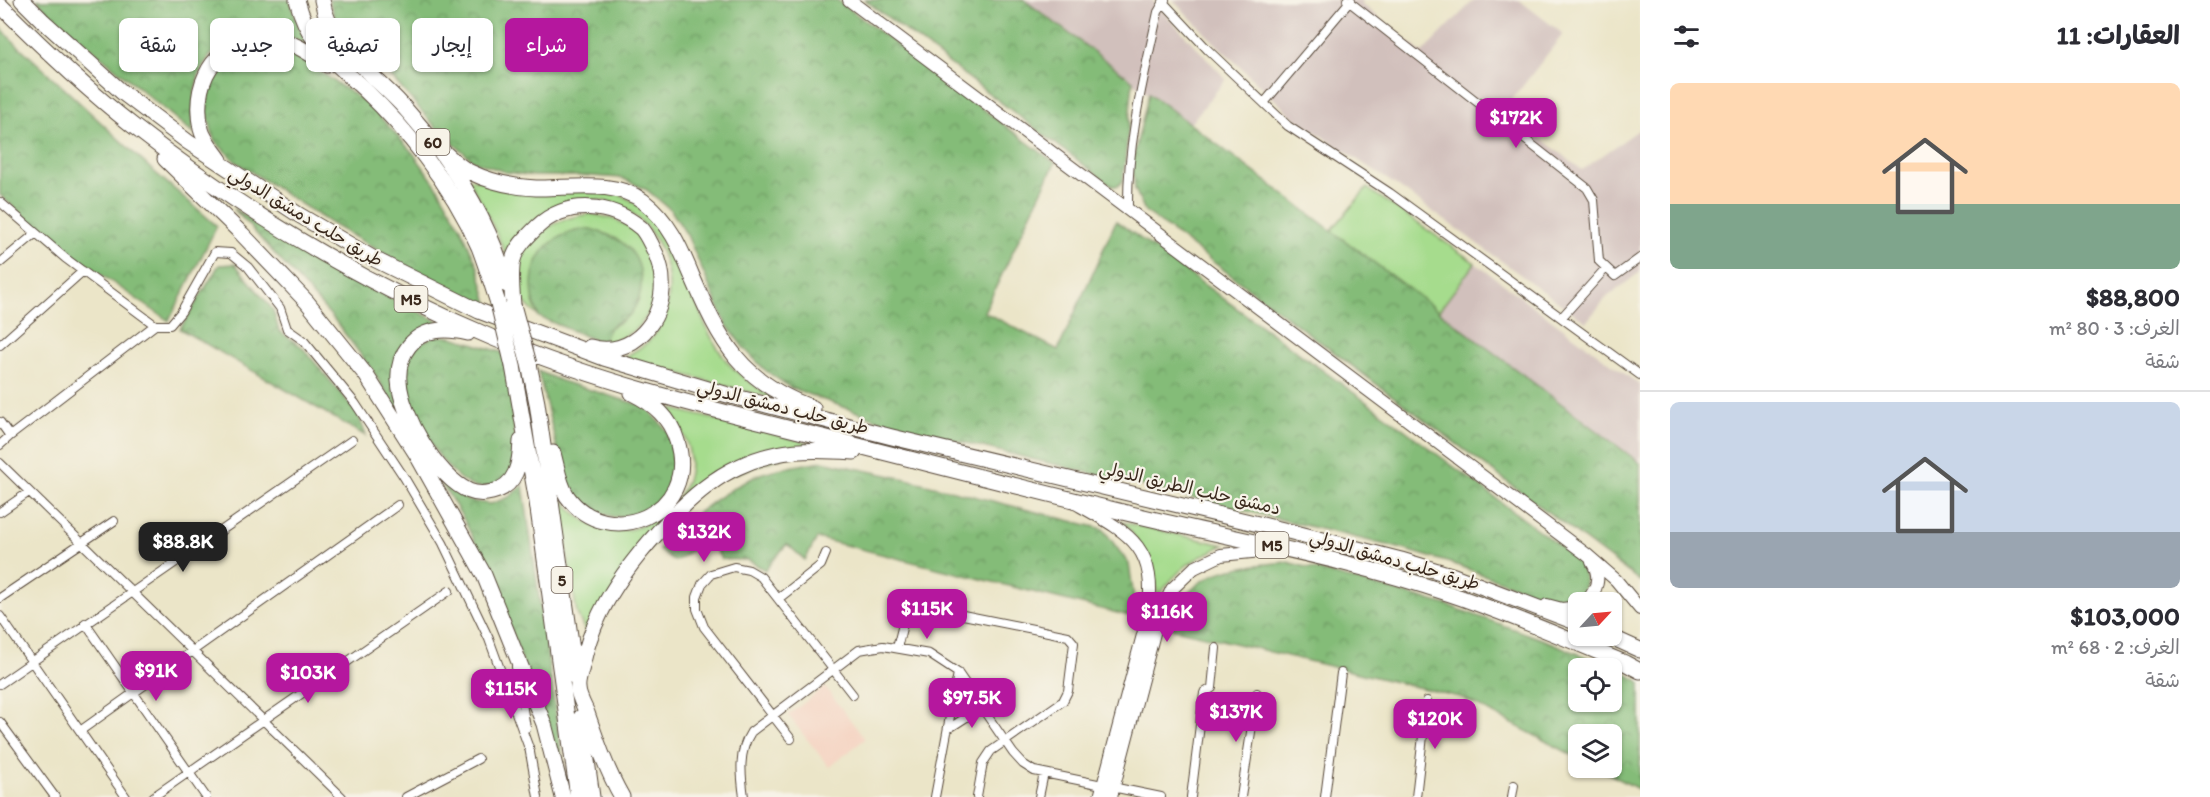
<!DOCTYPE html>
<html lang="ar">
<meta charset="utf-8">
<style>
:root{--surface:#fff;--page:#f7f7f7;--text:#2b2b33;--muted:#7c7c81;--line:#e1e1e2;--accent:#b5179e}
body{margin:0;font-family:Itim,"Playpen Sans Arabic",sans-serif;background:var(--page);color:var(--text);direction:rtl;height:100vh;display:flex;flex-direction:column;font-size:22px;white-space:nowrap}
*{box-sizing:border-box;margin:0}
p{font-size:20px;color:var(--muted)}
.icon{flex:none;width:33px;height:33px;fill:none;stroke:currentColor;stroke-width:2;stroke-linecap:round;stroke-linejoin:round}
.map{position:relative;flex:1;overflow:hidden;direction:ltr}
.details{display:flex;flex-direction:column;background:var(--surface);width:570px}
.details>*{flex:none}
.top-card{position:absolute;left:18px;top:18px;width:570px;height:54px;direction:rtl;display:flex;gap:12px}
.needle{width:39px;rotate:64deg}
.tools{position:absolute;left:1568px;top:592px;display:grid;gap:12px}
.tools a{display:grid;place-items:center;width:54px;height:54px;border-radius:9px;background:var(--surface);box-shadow:0 2px 4px #0004;font-size:30px}
.price{position:absolute;translate:-50% -51px;padding:0 14px;border-radius:12px;background:var(--accent);color:#fff;font-size:20px;line-height:39px;filter:drop-shadow(0 2px 3px #0008)}
.price::after{content:'';position:absolute;left:50%;top:36px;width:18px;height:14px;margin-left:-9px;background:inherit;clip-path:polygon(0 0,100% 0,50% 100%)}
.price.selected{background:#222;color:#fff}
ul{padding:0;list-style:none}
li{display:grid;align-content:center;gap:12px;height:318px;padding:0 30px}
li+li{border-top:2px solid var(--line)}
li span{display:grid;place-items:center;height:186px;border-radius:9px;color:#555}
li>.icon{margin-inline-start:auto}
span .icon{width:108px;height:108px;fill:#fffc;stroke-width:1}
li b{font-size:26px}
h2{display:flex;justify-content:space-between;align-items:center;height:72px;padding:0 30px;font-size:26px}
.chip{padding:0 21px;border-radius:9px;background:var(--surface);box-shadow:0 2px 4px #0004;font-size:21px;line-height:54px}
.chip.selected{background:var(--accent);color:#fff}
main{display:flex;flex:1;min-height:0}
.map>svg:first-child{display:block}
.built{fill:#f5d3c1}
.industrial{fill:#d1c0bc}
.grass{fill:#a6dc8d;stroke:#708356;stroke-width:1.5}
.forest{fill:url(#forest-crowns);stroke:#60734b;stroke-width:1.5;fill-rule:evenodd}
.lines{fill:none;stroke-linecap:round;stroke-linejoin:round}
.street-casing{stroke:#554638;stroke-width:10}
.secondary-casing{stroke:#554638;stroke-width:14}
.highway-casing{stroke:#554638;stroke-width:17}
.street{stroke:#fff;stroke-width:8}
.secondary{stroke:#fff;stroke-width:12}
.highway{stroke:#fff;stroke-width:15}
.highway-bridge-casing{stroke:#554638;stroke-width:17;stroke-linecap:butt}
.highway-bridge{stroke:#fff;stroke-width:15}
.labels{text-anchor:middle;dominant-baseline:central;stroke-width:4.5;stroke-linejoin:round;paint-order:stroke}
.shield{fill:#f7f3e8;stroke:#73665b;stroke-width:1.5}
.shield-label{font-size:16px;font-weight:bold;fill:#3b2a1e}
.street-label{font-size:18px;fill:#3b2a1e;stroke:#f7f3e8}
</style>
<main>
<section class="details">
<h2>العقارات: 11<svg class="icon" aria-label="filters" viewBox="0 0 24 24"><path d="M4 7h16M4 17h16"/><circle cx="9" cy="7" r="2"/><circle cx="15" cy="17" r="2"/></svg></h2>
<ul>
<li><span style="background:linear-gradient(#ffd9b3 65%,#7fa58c 0)"><svg class="icon" aria-label="home" viewBox="0 0 24 24"><path d="M3 11l9-7 9 7M6 9v11h12V9"/></svg></span><div><b>$88,800</b><p>الغرف: 3 · 80 m²</p><p>شقة</p></div></li>
<li><span style="background:linear-gradient(#c9d6e8 70%,#9aa5b1 0)"><svg class="icon" aria-label="home" viewBox="0 0 24 24"><path d="M3 11l9-7 9 7M6 9v11h12V9"/></svg></span><div><b>$103,000</b><p>الغرف: 2 · 68 m²</p><p>شقة</p></div></li>
</ul>
</section>
<div class="map">
<svg width="1640" height="797" viewBox="0 0 1640 797">
<defs>
<pattern id="forest-crowns" width="20" height="18" patternUnits="userSpaceOnUse" patternTransform="scale(1.5)"><rect width="20" height="18" fill="#84bc78"/><path d="M2 6a3 3 0 1 1 6 0M12 15a3 3 0 1 1 6 0" fill="none" stroke="#6d9962"/></pattern>
</defs>
<rect width="100%" height="100%" fill="#f7f3e8"/>
<filter id="ink" filterUnits="userSpaceOnUse"><feTurbulence type="fractalNoise" baseFrequency=".0167" numOctaves="2"/><feDisplacementMap in="SourceGraphic" scale="12" xChannelSelector="R" yChannelSelector="G"/><feConvolveMatrix kernelMatrix="1 2 1 2 8 2 1 2 1" color-interpolation-filters="sRGB"/></filter>
<filter id="wash" filterUnits="userSpaceOnUse"><feTurbulence type="fractalNoise" baseFrequency=".008" numOctaves="4" result="noise"/><feDisplacementMap in="SourceGraphic" scale="24" xChannelSelector="R" yChannelSelector="G"/><feGaussianBlur stdDeviation="1.35" result="paint"/><feColorMatrix in="noise" values="0 0 0 0 0 0 0 0 0 0 0 0 0 0 0 0 0 1.4 0 .05"/><feComposite in="paint" operator="in"/></filter>
<g filter="url(#wash)">
<rect width="100%" height="100%" fill="#ebe5c8"/>
<path class="built" d="M 825,687 L 865,739 L 829,767 L 788,715 Z"/>
<path class="industrial" d="M 1024,0 L 1152,0 L 1226,79 L 1189,125 Z
M 1173,0 L 1363,0 L 1361,3 L 1422,53 L 1474,0 L 1519,0 L 1563,34 L 1504,110 L 1582,170 L 1640,129 L 1640,272 L 1607,297 L 1586,322 L 1396,185 L 1294,118 L 1215,43 Z
M 1475,263 L 1640,385 L 1640,463 L 1438,312 Z"/>
<path class="grass" d="M 468,179 L 618,194 C 633,201 649,209 659,223 C 689,264 694,318 725,359 C 738,376 758,388 775,399 L 623,358 C 635,351 651,343 658,330 C 693,271 640,181 570,203 C 559,206 518,246 507,256 L 482,203 Z
M 1367,188 L 1475,263 L 1438,312 L 1331,231 Z
M 591,214 C 608,217 625,221 637,234 C 640,237 642,242 644,245 C 670,286 652,336 602,343 L 610,327 L 622,321 L 590,229 L 575,230 L 558,239 L 542,253 L 533,302 L 539,317 L 520,298 C 520,287 517,272 521,261 C 530,230 563,217 591,214 Z
M 669,408 L 817,445 L 700,486 L 585,631 L 577,613 L 557,492 C 564,500 571,511 579,517 C 590,525 618,533 632,529 C 660,521 689,495 690,464 C 691,444 679,424 669,408 Z
M 1122,522 L 1224,545 C 1190,561 1181,566 1158,596 L 1153,566 L 1130,530 Z"/>
<path class="forest" d="M 37,0 L 290,0 L 298,24 L 310,47 C 297,40 282,32 267,30 C 259,28 248,34 240,37 C 194,52 192,92 193,133 L 49,13 Z
M 329,0 L 837,0 L 1055,163 L 984,312 L 1058,350 L 1116,221 L 1401,427 L 1578,560 C 1589,576 1589,603 1563,604 L 1457,565 L 1403,549 L 896,426 L 791,388 L 765,370 L 743,347 L 726,324 L 687,235 L 671,210 L 647,190 L 622,178 L 591,176 L 535,176 L 505,172 L 474,161 L 440,132 L 395,81 L 337,24 Z
M 865,0 L 1024,0 L 1133,81 L 1123,181 L 1118,186 L 1112,186 Z
M 0,26 L 10,38 L 151,169 L 217,226 L 169,321 L 56,244 L 0,195 Z
M 262,43 L 284,47 L 369,105 L 413,153 L 438,188 L 461,228 L 478,267 L 489,307 L 413,270 L 332,224 L 236,162 L 214,140 L 207,111 L 209,82 L 222,64 L 241,49 Z
M 1149,93 L 1640,463 L 1640,581 L 1145,211 L 1135,189 L 1132,163 Z
M 234,209 L 361,283 L 443,324 L 424,330 L 393,389 L 449,486 L 468,501 L 491,504 L 509,497 L 523,485 L 565,779 L 491,575 L 463,518 L 373,371 L 333,318 Z
M 590,229 C 603,233 614,236 624,244 C 645,261 646,293 631,313 C 625,320 618,321 611,326 C 607,330 605,338 602,343 L 539,317 C 521,272 540,233 590,229 Z
M 235,264 L 273,310 L 279,331 L 301,346 L 358,414 L 366,436 L 180,329 L 219,265 Z
M 438,336 L 452,337 L 501,352 L 504,355 C 508,384 520,443 513,469 C 511,476 503,482 497,484 C 488,487 479,489 470,485 C 440,472 392,388 409,356 C 414,345 426,339 438,336 Z
M 538,371 L 561,381 L 646,407 L 669,433 L 676,464 L 672,488 L 641,514 L 614,517 L 601,513 L 579,501 L 566,484 Z
M 822,461 L 906,479 L 1103,529 L 1129,564 L 1137,618 L 817,538 L 805,560 L 787,544 L 765,570 L 748,560 L 721,559 L 710,538 L 675,561 L 659,550 C 686,519 721,493 758,475 C 773,468 804,465 822,461 Z
M 1287,562 L 1447,605 L 1552,643 L 1623,672 L 1640,682 L 1640,790 L 1598,768 L 1611,768 L 1611,735 L 1578,735 L 1578,758 L 1463,698 L 1171,628 C 1175,618 1179,606 1185,598 C 1208,565 1251,566 1287,562 ZM 1578,669 L 1611,669 L 1611,702 L 1578,702 Z"/>
</g>
<g filter="url(#ink)">
<g class="lines">
<defs>
<path id="street" d="M 1347,0 L 1587,188 L 1594,200 L 1599,261 L 1615,276 L 1640,258
M 1163,2 L 1208,50 L 1288,126 L 1390,193 L 1640,375
M 1264,103 L 1351,0
M 0,202 L 65,258 L 155,325 L 170,325 L 181,312 L 215,252 L 231,253 L 248,267 L 280,308 L 287,329 L 304,341 L 355,403 L 404,477 L 443,543 L 489,639 L 530,751
M 1128,208 C 1127,141 1144,77 1158,12 L 1165,0
M 0,263 L 36,233
M 1562,317 L 1606,268
M 0,345 L 83,271
M 0,422 L 10,436 L 0,445
M 10,436 L 155,325
M 0,463 L 342,797
M 0,512 L 29,492
M 0,598 L 114,521
M 778,599 L 821,565 L 826,553
M 0,616 L 126,797
M 85,623 L 206,797
M 897,648 L 908,604 L 1068,636 L 1074,643 L 1068,691 L 1063,701 L 991,751 L 983,763 L 977,797
M 516,667 L 526,728
M 0,684 L 352,440
M 0,722 L 55,797
M 948,729 L 982,707
M 80,731 L 398,505
M 791,739 L 704,627 L 697,609 L 697,597 L 702,584 L 711,574 L 734,567 L 749,570 L 761,577 L 853,695
M 529,747 L 538,797
M 153,797 L 449,591
M 406,797 L 478,759
M 744,797 C 741,775 738,752 751,732 L 859,650 L 883,646 L 929,654 L 958,673 L 1013,753 L 1023,764 L 1034,771 L 1161,797
M 935,797 L 958,673
M 1039,797 L 1044,773
M 1191,797 L 1204,693 L 1212,688 L 1216,648
M 1241,797 L 1257,693
M 1325,797 L 1341,673
M 1416,797 L 1427,701
M 1512,797 L 1514,785"/>
<path id="secondary" d="M 849,0 L 1586,554 L 1616,580 L 1640,609
M 1077,504 C 1131,534 1158,547 1148,616 L 1100,797
M 1585,603 C 1597,591 1602,577 1592,562
M 1547,605 L 1562,609 L 1578,607
M 1111,797 L 1158,618 L 1172,589 L 1194,568 L 1221,555 L 1272,550"/>
<path id="highway" d="M 22,0 L 42,20 L 123,93 L 188,142 L 299,215 L 376,260 L 479,311 L 604,358 L 728,395 L 892,437 L 1292,532 L 1401,560 L 1454,576 L 1578,623
M 297,0 C 309,46 331,58 364,89 C 386,110 407,133 425,157 C 446,184 465,215 479,247 C 486,265 492,285 498,303
M 322,0 C 329,45 372,73 401,104 C 411,115 421,127 431,139 C 464,182 493,233 507,285
M 0,5 C 42,47 86,89 132,125 C 242,211 365,284 493,338 C 600,383 714,410 827,438 C 939,466 1052,496 1165,522 C 1260,544 1357,562 1450,594 C 1510,614 1567,639 1625,663 L 1640,671
M 432,141 C 443,151 457,166 470,172 C 491,182 514,187 536,188 C 570,189 614,179 643,201 C 669,221 680,247 692,276 C 721,343 741,382 813,408
M 165,159 L 242,234 L 307,302 L 366,375 L 417,455 L 484,575 L 544,724 L 563,797
M 220,160 C 214,151 203,139 201,129 C 193,90 207,53 247,41 C 253,40 259,37 265,37 C 289,39 308,52 327,65
M 513,305 C 512,291 510,274 513,260 C 516,247 528,236 537,227 C 567,199 611,203 641,228 C 645,232 648,238 651,244 C 667,272 667,307 644,332 C 630,347 610,353 590,347
M 468,333 C 447,328 423,328 409,346 C 401,356 398,368 399,381 C 401,415 437,477 469,491 C 476,494 484,494 492,492 C 517,486 520,463 521,441
M 529,364 L 537,403 L 576,678
M 513,366 L 537,502 L 578,797
M 553,453 C 557,467 559,484 567,496 C 607,552 700,514 677,441 C 670,417 654,404 632,393
M 1609,636 L 1640,650
M 581,717 L 592,797
M 622,797 C 607,771 597,742 587,713 C 584,706 578,696 578,688 C 577,681 581,672 582,666 C 586,648 592,630 600,614 C 623,566 689,489 738,467 C 778,448 811,449 854,452"/>
</defs>
<use href="#street" class="street-casing"/>
<use href="#secondary" class="secondary-casing"/>
<use href="#highway" class="highway-casing"/>
<use href="#street" class="street"/>
<use href="#secondary" class="secondary"/>
<use href="#highway" class="highway"/>
<defs>
<path id="highway-bridge" d="M 498,303 L 513,366
M 513,305 L 529,364"/>
</defs>
<use href="#highway-bridge" class="highway-bridge-casing"/>
<use href="#highway-bridge" class="highway-bridge"/>
</g>
</g>
<g class="labels">
<g class="shield">
<rect x="416.5" y="129" width="33" height="26" rx="4.5"/>
<rect x="394.5" y="286" width="33" height="26" rx="4.5"/>
<rect x="1255.5" y="532" width="33" height="26" rx="4.5"/>
<rect x="551.5" y="567" width="21" height="26" rx="4.5"/>
</g>
<g class="shield-label">
<text x="433" y="142">60</text>
<text x="411" y="299">M5</text>
<text x="1272" y="545">M5</text>
<text x="562" y="580">5</text>
</g>
<g class="street-label">
<text transform="translate(306 217) rotate(31)">طريق حلب دمشق الدولي</text>
<text transform="translate(783 407) rotate(14)">طريق حلب دمشق الدولي</text>
<text transform="translate(1190 488) rotate(13)">دمشق حلب الطريق الدولي</text>
<text transform="translate(1395 560) rotate(16)">طريق حلب دمشق الدولي</text>
</g>
</g>
</svg>
<div class="tools">
<a><svg class="needle" viewBox="-14 -14 28 28"><path d="M0-13l5 13h-10z" fill="#e53935"/><path d="M0 13l5-13h-10z" fill="#7c7c81"/></svg></a>
<a><svg class="icon" aria-label="locate" viewBox="0 0 24 24"><circle cx="12" cy="12" r="6"/><path d="M12 2v4M12 18v4M2 12h4M18 12h4"/></svg></a>
<a><svg class="icon" aria-label="layers" viewBox="0 0 24 24"><path d="M12 4l9 5-9 5-9-5zM3 14l9 5 9-5"/></svg></a>
</div>
<b class="price" style="left:1516px;top:149px">$172K</b>
<b class="price" style="left:704px;top:563px">$132K</b>
<b class="price selected" style="left:183px;top:573px">$88.8K</b>
<b class="price" style="left:927px;top:640px">$115K</b>
<b class="price" style="left:1167px;top:643px">$116K</b>
<b class="price" style="left:156px;top:702px">$91K</b>
<b class="price" style="left:308px;top:704px">$103K</b>
<b class="price" style="left:511px;top:720px">$115K</b>
<b class="price" style="left:972px;top:729px">$97.5K</b>
<b class="price" style="left:1236px;top:743px">$137K</b>
<b class="price" style="left:1435px;top:750px">$120K</b>
<div class="top-card">
<a class="chip selected">شراء</a>
<a class="chip">إيجار</a>
<a class="chip">تصفية</a>
<a class="chip">جديد</a>
<a class="chip">شقة</a>
</div>
</div>
</main>
